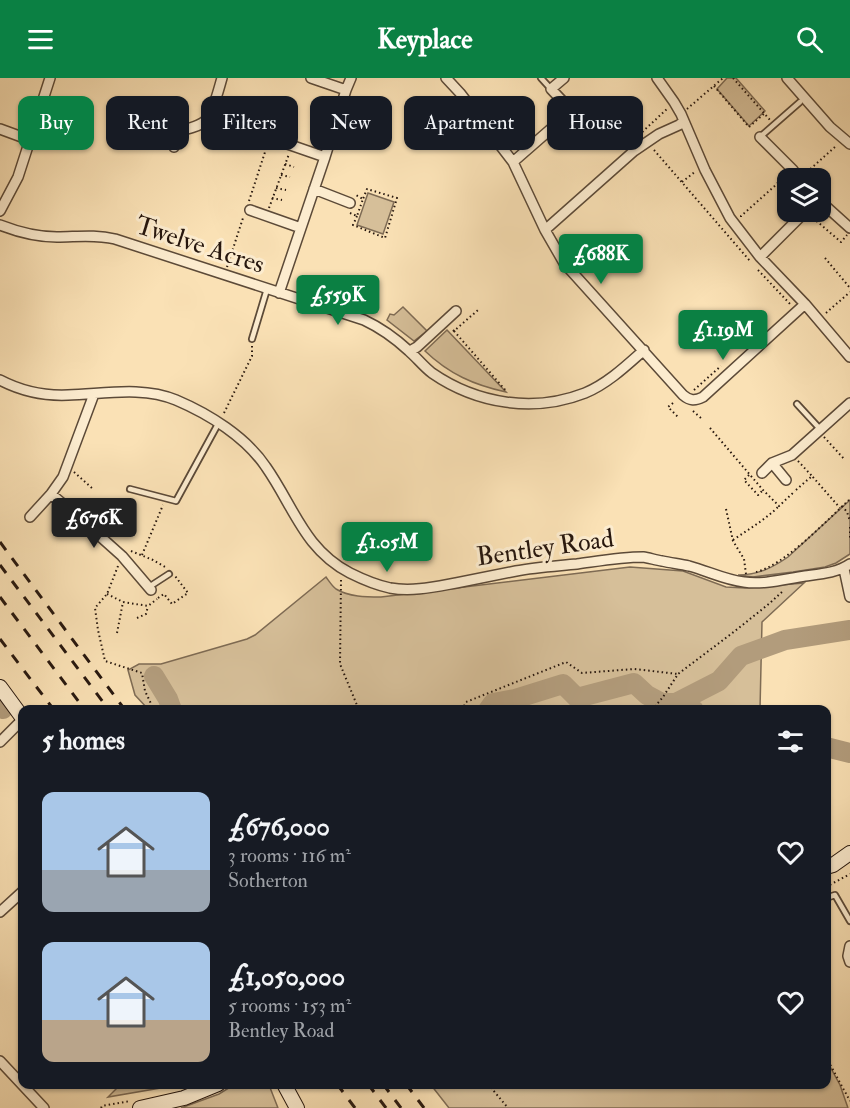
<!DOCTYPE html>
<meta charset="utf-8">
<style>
:root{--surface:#171b24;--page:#242831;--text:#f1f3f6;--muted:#9ea1a6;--accent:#0b8043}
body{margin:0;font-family:"IM FELL Double Pica",serif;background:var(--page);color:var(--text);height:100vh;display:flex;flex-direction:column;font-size:22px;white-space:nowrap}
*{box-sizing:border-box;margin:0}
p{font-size:20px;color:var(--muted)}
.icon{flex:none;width:33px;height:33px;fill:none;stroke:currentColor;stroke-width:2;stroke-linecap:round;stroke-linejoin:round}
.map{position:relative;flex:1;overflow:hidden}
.side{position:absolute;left:18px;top:627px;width:813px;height:384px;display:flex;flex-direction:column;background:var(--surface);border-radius:12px;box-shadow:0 2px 4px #0004}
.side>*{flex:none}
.hud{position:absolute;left:18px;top:18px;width:814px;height:54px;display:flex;gap:12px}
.tools{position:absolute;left:777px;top:90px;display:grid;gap:12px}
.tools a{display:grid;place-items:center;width:54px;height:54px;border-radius:12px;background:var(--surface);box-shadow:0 2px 4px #0004;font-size:30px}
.price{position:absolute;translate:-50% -51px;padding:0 14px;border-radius:6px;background:var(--accent);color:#fff;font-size:20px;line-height:39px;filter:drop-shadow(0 2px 3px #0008)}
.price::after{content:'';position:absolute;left:50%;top:36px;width:18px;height:14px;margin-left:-9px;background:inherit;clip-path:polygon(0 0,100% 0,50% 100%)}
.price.on{background:#222;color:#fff}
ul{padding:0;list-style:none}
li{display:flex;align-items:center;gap:18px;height:150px;padding:0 24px}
li span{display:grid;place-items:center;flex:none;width:168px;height:120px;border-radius:12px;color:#555}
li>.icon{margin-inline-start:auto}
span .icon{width:72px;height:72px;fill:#fffc;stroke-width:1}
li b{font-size:26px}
h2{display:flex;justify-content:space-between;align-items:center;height:72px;padding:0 24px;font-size:26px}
.tag{padding:0 21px;border-radius:12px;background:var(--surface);box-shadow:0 2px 4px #0004;font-size:21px;line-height:54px}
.tag.on{background:var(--accent);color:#fff}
header{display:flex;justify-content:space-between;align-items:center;height:78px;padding:0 24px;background:var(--accent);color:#fff;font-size:27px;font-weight:700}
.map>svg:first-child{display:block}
.green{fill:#d6bf99;stroke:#7e6b54;stroke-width:1.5}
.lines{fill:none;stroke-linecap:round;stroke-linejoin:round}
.river{stroke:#b29c7c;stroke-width:20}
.lane-casing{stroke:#5c4a38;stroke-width:8}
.street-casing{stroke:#5c4a38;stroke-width:12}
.secondary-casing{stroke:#27170e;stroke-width:16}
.path{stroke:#27170e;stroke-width:2;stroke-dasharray:1.5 3;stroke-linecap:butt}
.lane{stroke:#fceccf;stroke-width:4.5}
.street{stroke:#fceccf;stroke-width:9}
.secondary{stroke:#fceccf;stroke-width:14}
.rail{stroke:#27170e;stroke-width:3;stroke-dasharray:10 10;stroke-linecap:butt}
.labels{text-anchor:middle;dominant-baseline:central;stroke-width:6;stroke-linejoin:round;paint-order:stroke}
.street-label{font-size:26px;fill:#27170e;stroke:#fceccf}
</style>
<header><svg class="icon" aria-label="menu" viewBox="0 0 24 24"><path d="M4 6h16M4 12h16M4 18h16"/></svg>Keyplace<svg class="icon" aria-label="search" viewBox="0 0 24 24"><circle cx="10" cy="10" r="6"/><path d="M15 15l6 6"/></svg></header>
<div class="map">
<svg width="850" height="1030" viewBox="0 0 850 1030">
<rect width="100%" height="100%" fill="#fae1b5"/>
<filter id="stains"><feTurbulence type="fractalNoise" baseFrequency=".00333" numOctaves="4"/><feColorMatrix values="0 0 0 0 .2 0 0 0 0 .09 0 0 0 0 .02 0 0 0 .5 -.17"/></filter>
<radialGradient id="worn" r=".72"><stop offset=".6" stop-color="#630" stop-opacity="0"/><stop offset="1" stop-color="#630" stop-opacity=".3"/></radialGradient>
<path class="green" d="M 727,0 L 736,0 L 765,33 L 749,48 L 717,11 Z
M 368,115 L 394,124 L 383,156 L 357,147 Z
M 403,229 L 427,253 L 414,263 L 387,242 L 390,236 L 394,237 Z
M 447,252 L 506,314 C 474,307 449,296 425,273 Z
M 850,422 L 850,476 L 836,485 L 825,489 L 793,494 L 753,499 L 738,497 C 758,497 772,490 788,479 Z
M 630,489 L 683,493 L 726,509 L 745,510 L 804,505 L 762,544 L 760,631 L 148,631 L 135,617 L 128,592 L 139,586 L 161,586 L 247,561 L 255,557 L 326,499 C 329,503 332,508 336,511 C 349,519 366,519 381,519 Z
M 827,983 L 840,1007 L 848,1030 L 449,1030 L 431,1007 L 826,1006 Z
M 235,1006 L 269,1007 L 278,1030 L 181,1030 L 219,1016 Z
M 120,1007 L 120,1006 L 178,1007 L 108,1019 Z"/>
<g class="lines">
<path class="river" d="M 154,598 L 168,621 L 172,632
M 676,625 L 719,603 L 741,578 L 785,562 L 850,552
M 0,627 L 3,631
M 488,632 L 493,625 L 515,621 L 563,606 L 577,620 L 634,605 L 647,617 L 662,625 L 676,625 L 694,632
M 826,669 L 850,675"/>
<defs>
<path id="lane" d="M 541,0 L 551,11
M 760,59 L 800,24
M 252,261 L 267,211
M 797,326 L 820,351
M 130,411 L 176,423 L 218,346
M 149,509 L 169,496
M 826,820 L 835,817 L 850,843"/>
<path id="street" d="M 311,0 L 346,12
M 446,0 L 460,15 L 513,84 L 545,152 L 564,185 L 683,317 C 690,323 695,323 703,319 L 805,226
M 657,0 L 674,24 L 681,36 L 705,92 L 730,140 L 760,179 L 805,226 L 850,279
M 787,0 L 830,49 L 850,66
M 171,39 L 174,54 L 174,69
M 0,51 L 30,62
M 174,54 C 183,52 200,49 206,42 C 213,35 219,10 222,0
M 760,59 L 793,92 L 799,100
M 273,61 L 325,79
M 513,84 L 568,36 L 570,31 L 551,11 L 564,0
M 314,111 L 350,125
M 820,123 L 850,150
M 250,132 L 301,150
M 0,133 L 18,99 L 50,0
M 0,147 C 18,154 37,159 57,159 C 76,159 95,156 115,161 L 364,242 C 381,250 395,260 409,273 C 417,280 424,289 432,295 C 477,326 534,335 585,315 C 607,306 626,288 644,272
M 545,152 L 634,73 L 659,56 L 679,47 L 684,43
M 760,179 L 805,134
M 279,215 L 325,79 L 346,12 L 351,0
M 410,273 L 417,269 L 456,233
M 0,302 C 21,313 45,318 68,317 C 104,316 142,308 176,322 C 209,336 246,359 266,389 C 294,429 304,471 350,495 C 362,501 376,507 390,510 C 412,514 434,509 456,505 C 476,501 496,497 516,493 C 536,489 557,488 577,486 C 599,483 621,479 643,479 C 649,480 656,482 662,483 C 671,485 680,486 689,488 C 708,493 725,502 744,504 C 763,507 785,501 805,498 C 820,496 837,495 850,486
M 772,385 L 786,402
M 762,395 L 772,385 L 792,377 L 850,325
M 51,416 L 75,436 L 122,478 L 151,512
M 30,439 L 51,416 L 63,399 L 94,316
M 844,491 L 850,519
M 0,664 L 22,642
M 0,834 L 22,814
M 850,868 L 848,878 L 850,884
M 0,983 L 44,1030"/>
<path id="secondary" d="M 0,609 L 22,639
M 826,789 L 833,787 L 850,775
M 284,1006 L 297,1030
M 140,1030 L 184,1020 L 218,1006"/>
</defs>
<use href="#lane" class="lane-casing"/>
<use href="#street" class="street-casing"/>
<use href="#secondary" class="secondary-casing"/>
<path class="path" d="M 733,0 L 770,42
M 714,8 L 749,49 L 765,35
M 687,31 L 723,0
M 272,51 L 275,31
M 639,57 L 668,30
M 654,72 L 750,183
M 285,86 L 294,89
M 807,94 L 836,68
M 281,97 L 290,99
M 682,104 L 696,93
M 777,104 L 788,112
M 276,110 L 286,112
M 272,120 L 282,122
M 249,123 L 267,68
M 269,130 L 289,76
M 350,135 L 357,138 L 363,121 L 354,116
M 357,138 L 353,147 L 385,160 L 397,120 L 367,111 L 363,121
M 741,139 L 741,138 L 787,97
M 813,140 L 841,164 L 847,157
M 825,180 L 850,210
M 227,189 L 243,140
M 758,192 L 791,227
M 826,235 L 850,214
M 453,252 L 454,253 L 478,232
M 454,253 L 507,314
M 694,312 L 721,288
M 673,325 L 668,329 L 679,340
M 693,333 L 701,340
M 224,335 L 252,278 L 252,267
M 710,350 L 763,412 L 779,428 L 795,413
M 824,359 L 845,382
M 798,383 L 812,398
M 74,394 L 93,411
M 749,397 L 744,402 L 758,417 L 763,412
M 796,412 L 812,398 L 840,430
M 842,428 L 847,434 L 850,443
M 726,431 L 733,463 L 744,481 L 746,496
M 850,449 L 850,460
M 733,462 C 749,451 765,442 779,428
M 131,473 L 153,482 L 167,490
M 142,477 L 163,427
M 118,488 L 107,516 L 95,530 L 98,552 L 105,583 L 142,595 L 145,613 L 154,632
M 756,494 C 785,487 827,442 850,421
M 341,502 L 340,586 L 359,632
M 107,516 L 123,524 L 148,528 L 157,521
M 158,520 L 164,516 L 172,526 L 188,515 L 175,498
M 137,540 L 146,536 L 148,528
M 117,555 L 123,524
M 462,632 L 466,624 L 566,584 L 582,595 L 634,591 L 678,596
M 652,632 L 663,619 L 678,596 L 735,553 L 770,525 L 784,512
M 826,809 L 850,796
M 826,979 L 850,1023
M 488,1006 L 508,1030
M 101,1030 L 102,1028 L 130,1023"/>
<use href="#lane" class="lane"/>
<use href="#street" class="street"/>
<use href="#secondary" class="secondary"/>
<path class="rail" d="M 0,464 L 125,632
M 0,487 L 109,632
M 0,519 L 85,632
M 0,561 L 54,632
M 337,1006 L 355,1030
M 368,1006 L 386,1030
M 383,1006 L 401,1030
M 406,1006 L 424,1030"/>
</g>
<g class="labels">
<g class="street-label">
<text transform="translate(200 167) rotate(18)">Twelve Acres</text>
<text transform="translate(545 470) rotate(-8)">Bentley Road</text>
</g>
</g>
<rect width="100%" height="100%" filter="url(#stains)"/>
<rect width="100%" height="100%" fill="url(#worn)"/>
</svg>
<div class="tools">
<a><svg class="icon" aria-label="layers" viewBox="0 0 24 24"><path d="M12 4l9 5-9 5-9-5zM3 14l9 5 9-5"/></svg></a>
</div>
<b class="price" style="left:601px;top:207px">£688K</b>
<b class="price" style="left:338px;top:248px">£559K</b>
<b class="price" style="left:723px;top:283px">£1.19M</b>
<b class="price on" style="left:94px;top:471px">£676K</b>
<b class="price" style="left:387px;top:495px">£1.05M</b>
<div class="hud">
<a class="tag on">Buy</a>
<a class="tag">Rent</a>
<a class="tag">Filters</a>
<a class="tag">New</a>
<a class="tag">Apartment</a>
<a class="tag">House</a>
</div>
<section class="side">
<h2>5 homes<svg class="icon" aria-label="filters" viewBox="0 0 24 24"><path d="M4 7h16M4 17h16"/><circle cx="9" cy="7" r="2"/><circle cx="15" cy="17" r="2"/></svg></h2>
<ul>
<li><span style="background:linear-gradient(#a9c7e8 65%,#9aa5b1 0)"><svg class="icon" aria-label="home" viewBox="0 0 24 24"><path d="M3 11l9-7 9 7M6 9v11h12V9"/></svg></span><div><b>£676,000</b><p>3 rooms · 116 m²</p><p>Sotherton</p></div><svg class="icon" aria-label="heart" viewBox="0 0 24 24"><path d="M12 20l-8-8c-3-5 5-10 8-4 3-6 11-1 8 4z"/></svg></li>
<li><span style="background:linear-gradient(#a9c7e8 65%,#b9a48a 0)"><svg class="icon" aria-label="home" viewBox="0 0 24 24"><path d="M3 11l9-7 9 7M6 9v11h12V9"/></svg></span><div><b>£1,050,000</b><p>5 rooms · 153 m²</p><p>Bentley Road</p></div><svg class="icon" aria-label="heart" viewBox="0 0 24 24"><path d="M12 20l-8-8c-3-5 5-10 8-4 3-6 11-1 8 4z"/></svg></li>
</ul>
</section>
</div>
